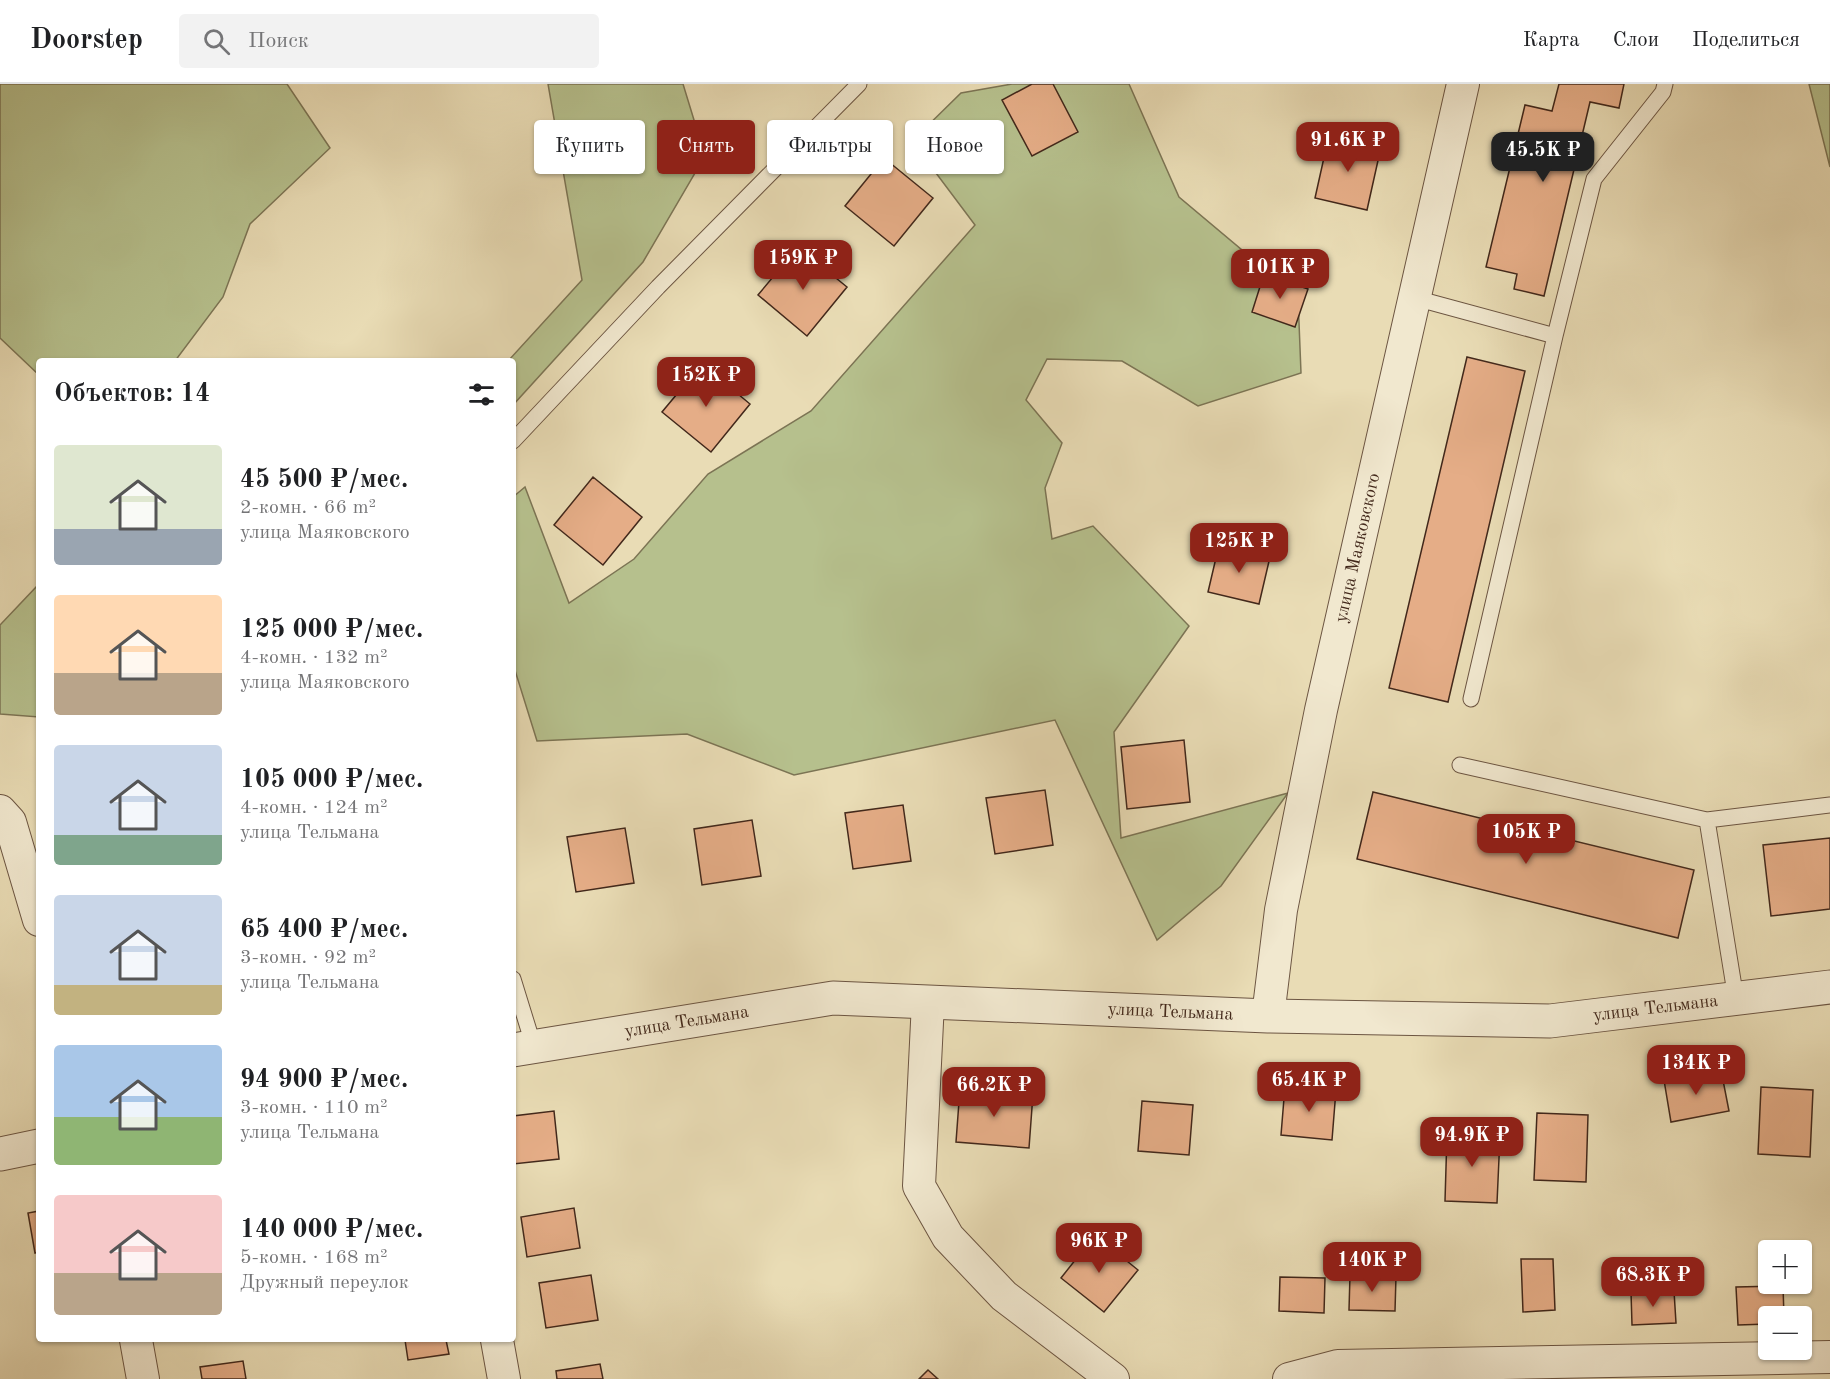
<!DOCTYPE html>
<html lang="ru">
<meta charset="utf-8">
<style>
:root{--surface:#fff;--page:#f2f2f2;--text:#202124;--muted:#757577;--line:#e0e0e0;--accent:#8f2418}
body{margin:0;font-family:"Old Standard TT",serif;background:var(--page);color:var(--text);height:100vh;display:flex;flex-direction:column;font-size:22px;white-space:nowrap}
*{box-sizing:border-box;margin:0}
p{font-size:20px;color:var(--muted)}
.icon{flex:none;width:33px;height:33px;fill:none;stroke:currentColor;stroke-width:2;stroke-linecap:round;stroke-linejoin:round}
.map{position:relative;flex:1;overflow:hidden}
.side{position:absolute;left:36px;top:274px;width:480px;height:984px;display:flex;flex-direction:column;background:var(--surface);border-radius:6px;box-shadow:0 2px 4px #0004}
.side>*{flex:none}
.top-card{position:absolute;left:534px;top:36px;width:570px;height:54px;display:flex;gap:12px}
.fabs{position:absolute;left:1758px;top:1156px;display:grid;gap:12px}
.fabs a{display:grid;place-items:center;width:54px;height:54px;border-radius:6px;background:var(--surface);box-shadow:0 2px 4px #0004;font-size:30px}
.price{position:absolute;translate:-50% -51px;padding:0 14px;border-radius:12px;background:var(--accent);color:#fff;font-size:20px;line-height:39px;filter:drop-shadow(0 2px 3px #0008)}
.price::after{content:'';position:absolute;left:50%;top:36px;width:18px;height:14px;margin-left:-9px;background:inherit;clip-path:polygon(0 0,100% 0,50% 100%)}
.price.active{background:#222;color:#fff}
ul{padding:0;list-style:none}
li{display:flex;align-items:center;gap:18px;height:150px;padding:0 18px}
li span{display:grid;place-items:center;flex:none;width:168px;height:120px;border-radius:6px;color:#555}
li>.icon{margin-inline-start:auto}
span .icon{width:72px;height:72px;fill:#fffc;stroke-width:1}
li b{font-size:26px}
h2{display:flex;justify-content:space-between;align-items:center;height:72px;padding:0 18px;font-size:26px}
.pill{padding:0 21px;border-radius:6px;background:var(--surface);box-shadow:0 2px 4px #0004;font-size:21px;line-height:54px}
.pill.active{background:var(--accent);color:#fff}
header{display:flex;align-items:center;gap:36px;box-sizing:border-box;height:84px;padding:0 30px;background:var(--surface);border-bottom:2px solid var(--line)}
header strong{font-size:28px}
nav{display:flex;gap:33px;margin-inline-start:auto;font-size:21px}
.search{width:420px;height:54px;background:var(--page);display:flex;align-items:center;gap:15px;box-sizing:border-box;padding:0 21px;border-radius:6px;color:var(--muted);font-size:22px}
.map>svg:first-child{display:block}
.green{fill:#b6c08d;stroke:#7c7454;stroke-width:1.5}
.building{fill:#e5ad87;stroke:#42281b;stroke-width:1.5}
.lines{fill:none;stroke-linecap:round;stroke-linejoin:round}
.service-casing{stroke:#6c5542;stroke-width:17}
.minor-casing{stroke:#6c5542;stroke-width:34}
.tertiary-casing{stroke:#6c5542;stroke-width:35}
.service{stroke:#f1e8cf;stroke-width:15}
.minor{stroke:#f1e8cf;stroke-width:32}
.tertiary{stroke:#f1e8cf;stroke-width:33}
.labels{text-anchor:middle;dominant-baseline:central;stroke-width:4.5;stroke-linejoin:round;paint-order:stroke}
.street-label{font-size:18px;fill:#42281b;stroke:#f1e8cf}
</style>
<header>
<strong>Doorstep</strong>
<div class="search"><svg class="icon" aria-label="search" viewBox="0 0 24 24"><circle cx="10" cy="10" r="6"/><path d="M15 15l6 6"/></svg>Поиск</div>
<nav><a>Карта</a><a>Слои</a><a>Поделиться</a></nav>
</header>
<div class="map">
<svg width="1830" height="1295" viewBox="0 0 1830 1295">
<rect width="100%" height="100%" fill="#e9dcb5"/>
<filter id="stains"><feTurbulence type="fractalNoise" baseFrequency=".00333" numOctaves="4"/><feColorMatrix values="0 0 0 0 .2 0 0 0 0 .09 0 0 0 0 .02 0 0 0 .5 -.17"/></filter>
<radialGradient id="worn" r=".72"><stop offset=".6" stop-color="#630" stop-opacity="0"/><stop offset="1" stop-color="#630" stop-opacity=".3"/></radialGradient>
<path class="green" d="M 0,0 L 287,0 L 330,64 L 250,140 L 223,213 L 175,277 L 39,278 L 39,291 L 0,254 Z
M 548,0 L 683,0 L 705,72 L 643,178 L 513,321 L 513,278 L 508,277 L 582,196 Z
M 1012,0 L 1129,0 L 1179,113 L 1298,213 L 1301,289 L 1198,322 L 1122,277 L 1047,275 L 1026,316 L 1062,359 L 1045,404 L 1052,455 L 1093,442 L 1189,542 L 1114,648 L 1121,754 L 1288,709 L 1221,802 L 1157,856 L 1055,636 L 794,691 L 687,650 L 537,657 L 513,580 L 513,413 L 525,403 L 569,519 L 634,475 L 708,390 L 811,327 L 975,141 L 912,57 L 961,9 Z
M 1809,0 L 1830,0 L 1830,83 Z
M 39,500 L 39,633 L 0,630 L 0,541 Z"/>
<path class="building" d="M 1032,0 L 1053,0 L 1078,48 L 1032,72 L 1002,16 Z
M 1559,0 L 1624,0 L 1619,24 L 1590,18 L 1544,212 L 1514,205 L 1517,190 L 1486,183 L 1525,21 L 1552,27 Z
M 1329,51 L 1381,63 L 1367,126 L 1315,114 Z
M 884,74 L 933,114 L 894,162 L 845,122 Z
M 798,163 L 847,203 L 807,252 L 758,211 Z
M 1264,190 L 1308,205 L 1295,243 L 1252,228 Z
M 1467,273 L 1525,287 L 1448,618 L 1389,604 Z
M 702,280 L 750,320 L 711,368 L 662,328 Z
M 593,393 L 642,433 L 603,481 L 554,441 Z
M 1219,461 L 1270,473 L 1259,520 L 1208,508 Z
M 1184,656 L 1190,718 L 1127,725 L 1121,663 Z
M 1045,706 L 1053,761 L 995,770 L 986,714 Z
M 1373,708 L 1694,786 L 1678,854 L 1357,775 Z
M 903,721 L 911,777 L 853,785 L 845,729 Z
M 752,736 L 761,792 L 702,801 L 694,745 Z
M 625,744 L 634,799 L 576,808 L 567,753 Z
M 1830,754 L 1830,825 L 1771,832 L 1763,761 Z
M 1721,986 L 1729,1027 L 1671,1038 L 1664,996 Z
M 1285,1002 L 1336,1006 L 1332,1056 L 1281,1051 Z
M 1761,1003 L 1813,1006 L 1810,1073 L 1758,1070 Z
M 960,1004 L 1033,1010 L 1029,1064 L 956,1058 Z
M 1142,1017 L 1193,1021 L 1189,1071 L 1138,1067 Z
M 554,1027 L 559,1075 L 513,1080 L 513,1032 Z
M 1537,1029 L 1588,1031 L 1586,1098 L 1534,1096 Z
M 1447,1050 L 1500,1052 L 1497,1119 L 1445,1117 Z
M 574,1124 L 580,1164 L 527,1173 L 521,1133 Z
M 39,1127 L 39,1168 L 35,1169 L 28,1129 Z
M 1095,1151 L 1138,1186 L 1104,1228 L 1061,1194 Z
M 1521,1175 L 1553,1175 L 1555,1226 L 1523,1228 Z
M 591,1191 L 598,1236 L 546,1244 L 539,1199 Z
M 1350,1191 L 1396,1192 L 1395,1227 L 1349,1226 Z
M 1280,1193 L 1325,1194 L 1324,1229 L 1279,1227 Z
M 1783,1202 L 1784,1233 L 1768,1233 L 1768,1240 L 1738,1241 L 1736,1203 Z
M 1674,1207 L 1676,1239 L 1632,1241 L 1631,1208 Z
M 405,1256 L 446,1256 L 449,1270 L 408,1276 Z
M 243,1277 L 246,1295 L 202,1295 L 200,1283 Z
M 600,1280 L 603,1295 L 557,1295 L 556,1287 Z
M 928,1286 L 938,1295 L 919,1295 Z"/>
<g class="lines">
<defs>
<path id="service" d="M 1415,214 L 1555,252
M 513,357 L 658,203 L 859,0
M 1471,615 L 1555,252 L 1594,95 L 1663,8 L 1665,0
M 1460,681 L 1707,736 L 1830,721
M 1707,736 L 1736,915
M 513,895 L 534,963"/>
<g id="minor">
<path d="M 0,727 L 10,738 L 39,836"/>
<path d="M 928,918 L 919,1102 L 948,1153 L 1004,1212 L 1113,1295"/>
<path id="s1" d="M 1268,932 L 1281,826 L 1321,626 L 1463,0"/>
<path d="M 136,1256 L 143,1295"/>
<path d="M 497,1256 L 504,1295"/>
<path d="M 1289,1295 L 1338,1282 L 1830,1273"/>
</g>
<g id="tertiary">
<path id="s2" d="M 513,966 L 833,914 L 1268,932 L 1550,937 L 1830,903"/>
<path d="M 0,1070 L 39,1062"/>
</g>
</defs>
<use href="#service" class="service-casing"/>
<use href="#minor" class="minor-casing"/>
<use href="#tertiary" class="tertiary-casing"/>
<use href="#service" class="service"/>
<use href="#minor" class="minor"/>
<use href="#tertiary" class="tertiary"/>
</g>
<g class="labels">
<g class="street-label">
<text stroke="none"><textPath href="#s1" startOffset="477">улица Маяковского</textPath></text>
<text stroke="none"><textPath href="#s2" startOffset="1148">улица Тельмана</textPath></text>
<text stroke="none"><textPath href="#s2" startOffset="662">улица Тельмана</textPath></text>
<text stroke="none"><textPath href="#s2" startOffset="176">улица Тельмана</textPath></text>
</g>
</g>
<rect width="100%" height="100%" filter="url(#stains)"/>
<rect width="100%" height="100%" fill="url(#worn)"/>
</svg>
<div class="fabs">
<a>+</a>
<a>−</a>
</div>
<b class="price" style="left:1348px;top:89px">91.6K ₽</b>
<b class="price active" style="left:1543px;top:99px">45.5K ₽</b>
<b class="price" style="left:803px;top:207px">159K ₽</b>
<b class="price" style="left:1280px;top:216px">101K ₽</b>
<b class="price" style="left:706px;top:324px">152K ₽</b>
<b class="price" style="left:1239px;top:490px">125K ₽</b>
<b class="price" style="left:1526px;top:781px">105K ₽</b>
<b class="price" style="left:1696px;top:1012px">134K ₽</b>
<b class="price" style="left:1309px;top:1029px">65.4K ₽</b>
<b class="price" style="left:994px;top:1034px">66.2K ₽</b>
<b class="price" style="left:1472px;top:1084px">94.9K ₽</b>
<b class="price" style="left:1099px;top:1190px">96K ₽</b>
<b class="price" style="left:1372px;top:1209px">140K ₽</b>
<b class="price" style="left:1653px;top:1224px">68.3K ₽</b>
<div class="top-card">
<a class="pill">Купить</a>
<a class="pill active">Снять</a>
<a class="pill">Фильтры</a>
<a class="pill">Новое</a>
</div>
<section class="side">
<h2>Объектов: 14<svg class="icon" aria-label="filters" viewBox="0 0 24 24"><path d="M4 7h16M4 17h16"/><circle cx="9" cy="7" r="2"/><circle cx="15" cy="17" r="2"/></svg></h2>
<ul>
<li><span style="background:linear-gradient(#dfe7d0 70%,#9aa5b1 0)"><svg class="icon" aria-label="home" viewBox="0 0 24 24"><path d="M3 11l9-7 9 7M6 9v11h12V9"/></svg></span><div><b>45 500 ₽/мес.</b><p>2-комн. · 66 m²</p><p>улица Маяковского</p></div></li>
<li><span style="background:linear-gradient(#ffd9b3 65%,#b9a48a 0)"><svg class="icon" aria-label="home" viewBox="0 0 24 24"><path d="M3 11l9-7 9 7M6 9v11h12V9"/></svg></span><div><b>125 000 ₽/мес.</b><p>4-комн. · 132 m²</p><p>улица Маяковского</p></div></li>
<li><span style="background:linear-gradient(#c9d6e8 75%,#7fa58c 0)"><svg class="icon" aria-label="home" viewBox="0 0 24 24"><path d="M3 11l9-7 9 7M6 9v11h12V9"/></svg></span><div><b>105 000 ₽/мес.</b><p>4-комн. · 124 m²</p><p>улица Тельмана</p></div></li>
<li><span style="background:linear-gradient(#c9d6e8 75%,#c2b280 0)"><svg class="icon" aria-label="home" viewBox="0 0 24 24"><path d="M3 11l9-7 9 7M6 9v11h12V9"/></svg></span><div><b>65 400 ₽/мес.</b><p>3-комн. · 92 m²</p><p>улица Тельмана</p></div></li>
<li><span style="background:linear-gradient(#a9c7e8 60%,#8fb573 0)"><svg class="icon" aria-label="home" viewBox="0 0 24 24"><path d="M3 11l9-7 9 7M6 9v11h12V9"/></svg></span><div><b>94 900 ₽/мес.</b><p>3-комн. · 110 m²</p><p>улица Тельмана</p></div></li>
<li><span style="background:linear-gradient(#f6c9c9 65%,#b9a48a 0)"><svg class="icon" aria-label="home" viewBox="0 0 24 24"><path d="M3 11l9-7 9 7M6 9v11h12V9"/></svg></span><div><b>140 000 ₽/мес.</b><p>5-комн. · 168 m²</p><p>Дружный переулок</p></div></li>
</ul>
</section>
</div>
